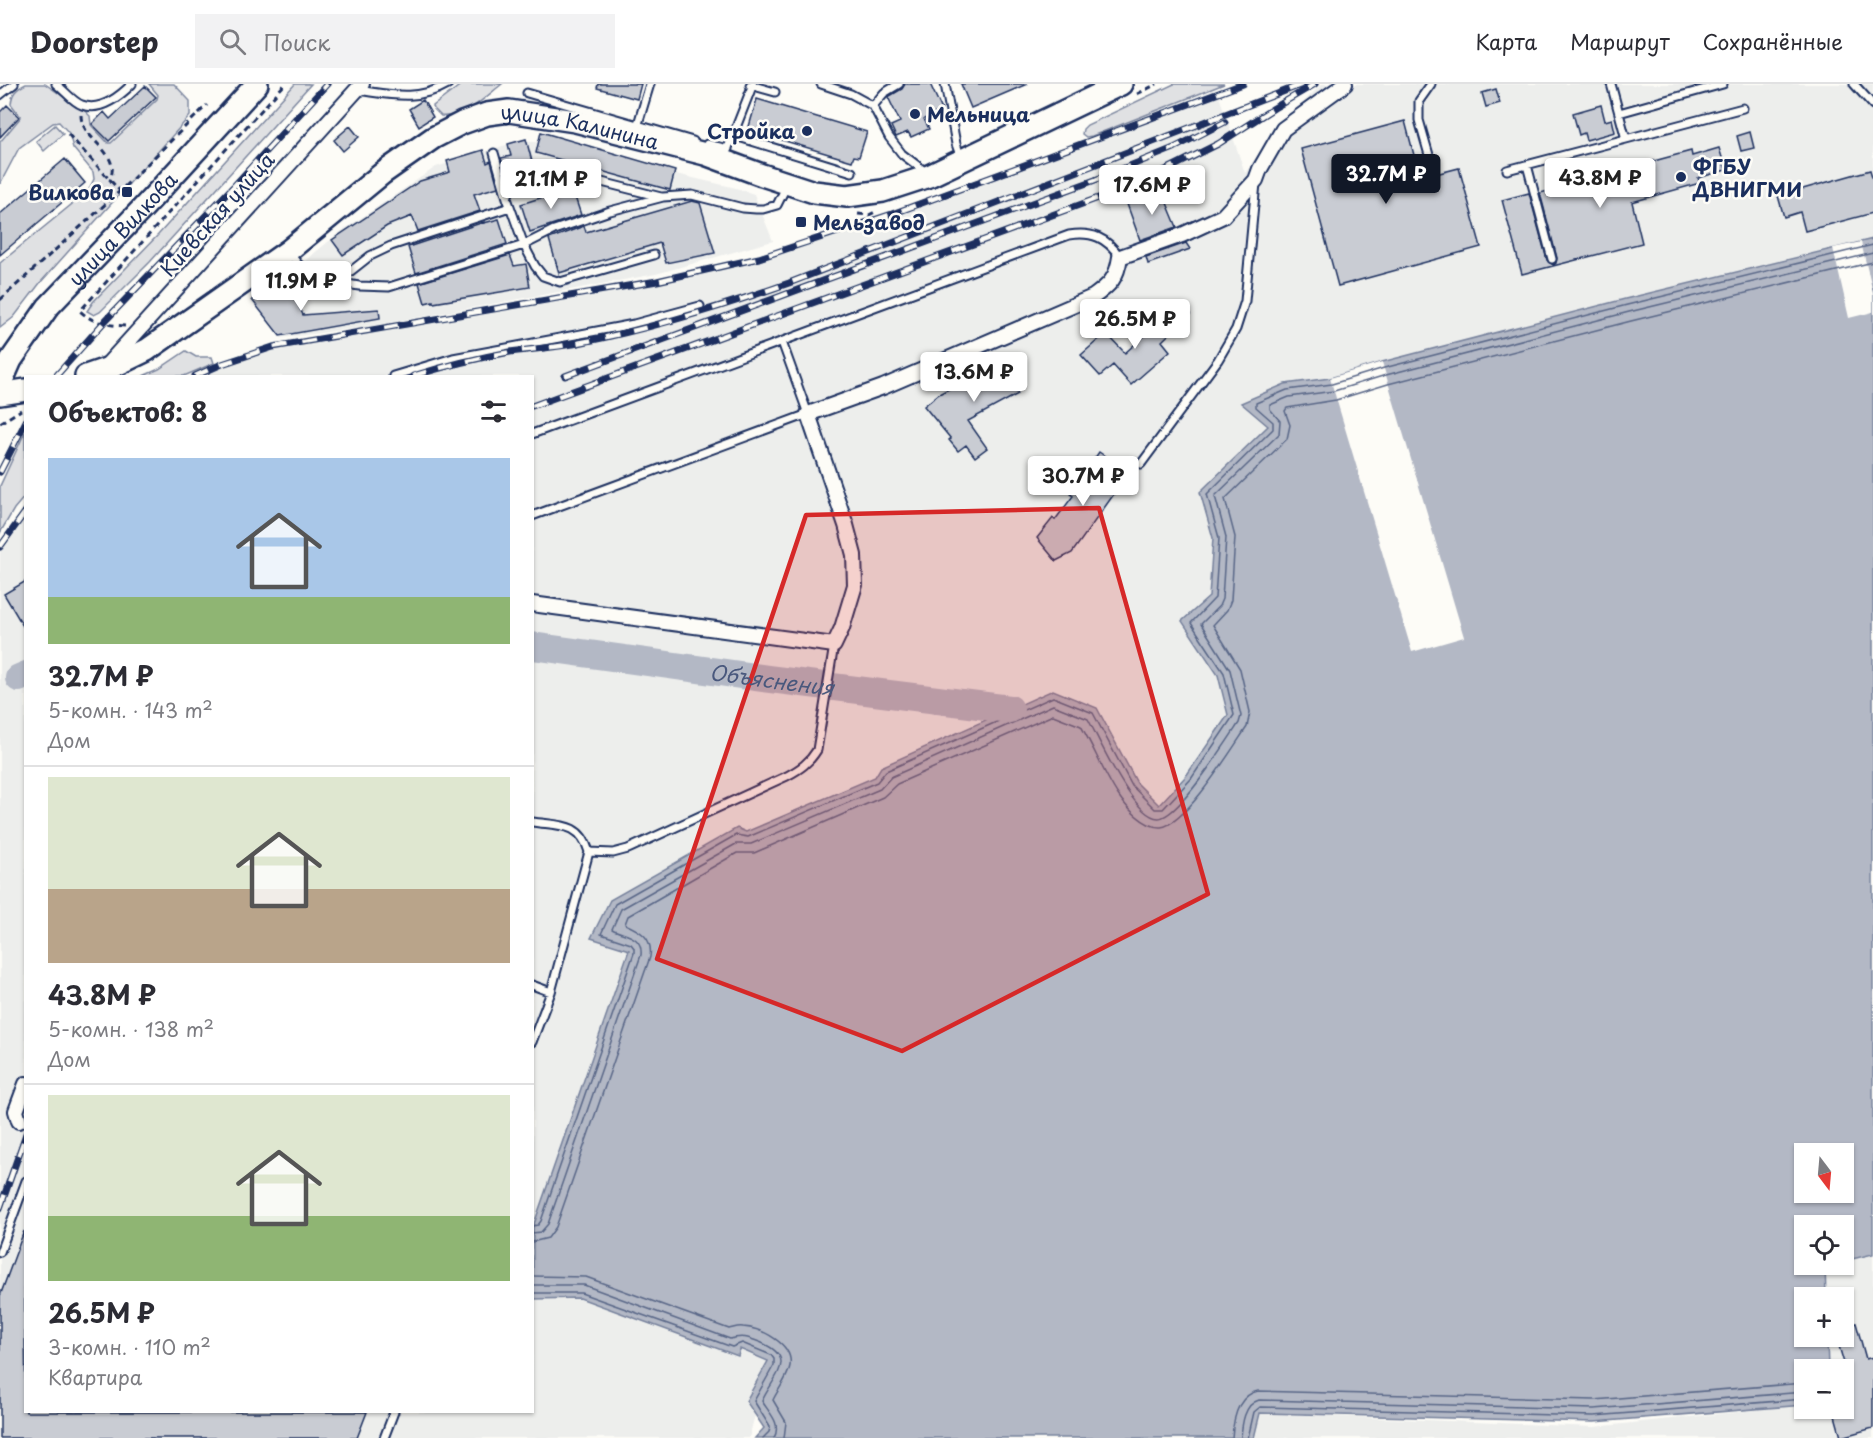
<!DOCTYPE html>
<html lang="ru">
<meta charset="utf-8">
<style>
:root{--surface:#fff;--page:#f2f2f3;--text:#2b2b33;--muted:#7c7c81;--line:#e1e1e2;--accent:#111827}
body{margin:0;font-family:"Playpen Sans",sans-serif;background:var(--page);color:var(--text);height:100vh;display:flex;flex-direction:column;font-size:22px;white-space:nowrap}
*{box-sizing:border-box;margin:0}
p{font-size:20px;color:var(--muted)}
.icon{flex:none;width:33px;height:33px;fill:none;stroke:currentColor;stroke-width:2;stroke-linecap:round;stroke-linejoin:round}
.map{position:relative;flex:1;overflow:hidden}
.panel{position:absolute;left:24px;top:291px;width:510px;height:1038px;display:flex;flex-direction:column;background:var(--surface);border-radius:0px;box-shadow:0 2px 4px #0004}
.panel>*{flex:none}
.needle{width:39px;rotate:164deg}
.tools{position:absolute;left:1794px;top:1059px;display:grid;gap:12px}
.tools a{display:grid;place-items:center;width:60px;height:60px;border-radius:0px;background:var(--surface);box-shadow:0 2px 4px #0004;font-size:30px}
.price{position:absolute;translate:-50% -51px;padding:0 14px;border-radius:6px;background:#fff;color:#222;font-size:20px;line-height:39px;filter:drop-shadow(0 2px 3px #0008)}
.price::after{content:'';position:absolute;left:50%;top:36px;width:18px;height:14px;margin-left:-9px;background:inherit;clip-path:polygon(0 0,100% 0,50% 100%)}
.price.selected{background:var(--accent);color:#fff}
ul{padding:0;list-style:none}
li{display:grid;align-content:center;gap:12px;height:318px;padding:0 24px}
li+li{border-top:2px solid var(--line)}
li span{display:grid;place-items:center;height:186px;border-radius:0px;color:#555}
li>.icon{margin-inline-start:auto}
span .icon{width:108px;height:108px;fill:#fffc;stroke-width:1}
li b{font-size:26px}
h2{display:flex;justify-content:space-between;align-items:center;height:72px;padding:0 24px;font-size:26px}
header{display:flex;align-items:center;gap:36px;box-sizing:border-box;height:84px;padding:0 30px;background:var(--surface);border-bottom:2px solid var(--line)}
header strong{font-size:28px}
nav{display:flex;gap:33px;margin-inline-start:auto;font-size:21px}
.search{width:420px;height:54px;background:var(--page);display:flex;align-items:center;gap:15px;box-sizing:border-box;padding:0 21px;border-radius:0px;color:var(--muted);font-size:22px}
.map>svg:first-child{display:block}
.built{fill:#edeeec}
.green{fill:#e0e1e3;stroke:#7e88a0;stroke-width:1.5}
.water{fill:#b3b8c5;stroke:#76819c;stroke-width:1.5;fill-rule:evenodd}
.pier{fill:#fdfcf7}
.lines{fill:none;stroke-linecap:round;stroke-linejoin:round}
.shore{stroke:#586687;stroke-width:1.5}
.river{stroke:#b3b8c5;stroke-width:28}
.building{fill:#c9ccd3;stroke:#1b2f5e;stroke-width:1.5}
.lane-casing{stroke:#1b2f5e;stroke-width:11}
.street-casing{stroke:#1b2f5e;stroke-width:18}
.primary-casing{stroke:#1b2f5e;stroke-width:26}
.path{stroke:#1b2f5e;stroke-width:3;stroke-dasharray:6 4.5;stroke-linecap:butt}
.lane{stroke:#fdfcf7;stroke-width:7}
.street{stroke:#fdfcf7;stroke-width:14}
.primary{stroke:#fdfcf7;stroke-width:21}
.rail-casing{stroke:#1b2f5e;stroke-width:7}
.rail{stroke:#fdfcf7;stroke-width:4.5;stroke-dasharray:14;stroke-linecap:butt}
.marked{fill:#d62828;fill-opacity:0.2;stroke:#d62828;stroke-width:4.5;stroke-linejoin:round}
.poi-dot{fill:#1b2f5e;stroke:#fdfcf7;stroke-width:2}
.labels{text-anchor:middle;dominant-baseline:central;stroke-width:5;stroke-linejoin:round;paint-order:stroke}
.poi-label{font-size:20px;font-weight:bold;fill:#1b2f5e;stroke:#fdfcf7;text-anchor:start}
.street-label{font-size:20px;fill:#1b2f5e;stroke:#fdfcf7}
.water-label{font-size:21px;font-style:italic;fill:#49587d;stroke:#fdfcf7}
</style>
<header>
<strong>Doorstep</strong>
<div class="search"><svg class="icon" aria-label="search" viewBox="0 0 24 24"><circle cx="10" cy="10" r="6"/><path d="M15 15l6 6"/></svg>Поиск</div>
<nav><a>Карта</a><a>Маршрут</a><a>Сохранённые</a></nav>
</header>
<div class="map">
<svg width="1873" height="1354" viewBox="0 0 1873 1354">
<rect width="100%" height="100%" fill="#fdfcf7"/>
<filter id="ink" filterUnits="userSpaceOnUse"><feTurbulence type="fractalNoise" baseFrequency=".0167" numOctaves="2"/><feDisplacementMap in="SourceGraphic" scale="12" xChannelSelector="R" yChannelSelector="G"/><feConvolveMatrix kernelMatrix="1 2 1 2 8 2 1 2 1" color-interpolation-filters="sRGB"/></filter>
<g filter="url(#ink)">
<path class="built" d="M 1322,0 L 1873,0 L 1873,155 L 1625,215 L 1382,278 L 1330,294 L 1285,300 L 1242,319 L 1268,342 L 1200,408 L 1213,454 L 1209,513 L 1182,538 L 1218,591 L 1228,631 L 1186,692 L 1159,721 L 1137,699 L 1097,624 L 1053,606 L 881,683 L 875,693 L 746,748 L 629,866 L 533,1143 L 532,292 L 195,292 L 222,280 L 273,263 L 657,197 L 759,174 L 892,130 L 1218,9 L 1245,89 L 1274,47 Z
M 522,56 L 547,60 L 736,104 L 754,110 L 773,157 L 656,190 L 373,242 L 281,254 L 263,211 L 339,149 L 436,83 Z
M 25,427 L 26,1328 L 532,1328 L 533,1215 L 579,1214 L 738,1272 L 740,1265 L 769,1277 L 749,1354 L 0,1354 L 0,463 Z
M 1873,1170 L 1873,1354 L 1254,1354 L 1260,1329 L 1594,1343 L 1804,1321 L 1804,1324 L 1844,1324 L 1844,1286 L 1828,1285 L 1827,1253 L 1844,1252 L 1844,1214 L 1826,1213 L 1824,1181 L 1844,1180 L 1844,1177 Z"/>
<path class="green" d="M 26,0 L 45,0 L 86,28 L 90,32 L 91,41 L 108,59 L 111,59 L 157,15 L 158,11 L 149,0 L 174,0 L 190,17 L 190,32 L 40,199 L 14,233 L 0,244 L 0,179 L 88,107 L 94,95 L 93,88 L 73,64 L 69,49 L 59,38 L 53,39 L 19,64 L 0,100 L 0,58 L 21,33 L 11,20 C 12,9 16,5 26,0 Z
M 295,0 L 311,0 L 150,178 L 100,228 L 94,231 L 87,227 L 93,218 L 158,151 Z
M 462,0 L 502,0 C 484,14 466,34 441,32 L 434,25 L 433,22 Z
M 1174,0 L 1224,0 L 1092,52 L 1086,53 L 1082,50 L 1083,45 L 1087,41 Z
M 55,41 L 63,50 L 44,67 L 36,57 Z
M 186,267 L 196,273 L 212,273 L 214,279 L 184,292 L 143,292 L 159,285 Z
M 25,348 L 25,412 L 14,425 L 0,449 L 0,402 Z"/>
<path class="water" d="M 1873,155 L 1873,1170 L 1844,1177 L 1844,1142 L 1804,1142 L 1804,1180 L 1825,1181 L 1826,1213 L 1804,1214 L 1804,1252 L 1827,1253 L 1828,1285 L 1804,1286 L 1804,1321 L 1594,1338 L 1260,1329 L 1254,1354 L 755,1354 L 764,1344 L 746,1317 L 768,1277 L 740,1265 L 738,1272 L 580,1214 L 533,1215 L 533,1143 L 629,866 L 591,854 L 610,816 L 737,744 L 746,748 L 875,693 L 881,683 L 1053,606 L 1097,624 L 1137,699 L 1159,721 L 1186,692 L 1228,631 L 1218,591 L 1182,537 L 1209,513 L 1213,454 L 1200,408 L 1268,342 L 1241,319 L 1285,300 L 1330,294 L 1382,278 L 1625,215 ZM 1804,1070 L 1844,1070 L 1844,1108 L 1804,1108 Z"/>
<path class="pier" d="M 1861,158 L 1873,209 L 1873,228 L 1849,234 L 1833,164 Z
M 1382,278 L 1464,553 L 1412,568 L 1330,294 Z"/>
<g class="lines">
<path class="shore" d="M 532,1142 L 538,1141 L 541,1137 L 634,869 L 634,864 L 631,860 L 601,850 L 615,820 L 736,751 L 748,753 L 877,698 L 886,687 L 1053,613 L 1093,629 L 1132,702 L 1155,725 L 1163,725 L 1191,695 L 1234,631 L 1224,589 L 1191,539 L 1215,514 L 1219,454 L 1207,410 L 1273,345 L 1273,338 L 1256,323 L 1256,319 L 1287,306 L 1332,300 L 1384,284 L 1627,221 L 1873,161
M 532,1149 L 541,1148 L 548,1140 L 641,871 C 643,851 625,852 612,845 L 621,825 L 736,760 L 751,760 L 880,705 L 891,693 L 1053,621 L 1088,635 C 1099,655 1134,735 1159,734 C 1179,733 1227,657 1239,639 L 1241,632 L 1230,586 L 1201,540 L 1219,522 L 1222,515 L 1226,453 L 1215,412 L 1279,350 L 1280,337 L 1270,325 L 1270,321 L 1289,313 L 1334,307 L 1386,291 L 1629,228 L 1873,169
M 532,1158 L 548,1154 L 556,1143 L 650,873 C 653,854 641,847 625,840 L 628,832 L 737,769 L 754,769 L 883,713 L 897,700 L 1053,631 L 1081,642 C 1094,664 1104,690 1118,711 C 1126,723 1145,744 1161,743 C 1186,740 1232,665 1247,643 L 1250,628 L 1240,585 L 1213,541 L 1227,526 L 1231,516 L 1235,453 L 1225,415 L 1287,355 L 1290,341 L 1285,327 L 1287,324 L 1336,316 L 1388,300 L 1631,237 L 1873,178
M 532,1192 L 586,1193 L 729,1245 C 734,1244 738,1242 743,1243 C 761,1244 794,1260 790,1282 C 788,1294 778,1305 773,1316 L 786,1338 L 784,1354
M 532,1201 L 584,1201 L 730,1255 C 743,1251 749,1254 762,1259 C 798,1275 774,1291 762,1317 C 769,1329 782,1339 774,1354
M 532,1209 L 581,1209 L 732,1263 L 742,1259 L 771,1271 L 774,1275 L 774,1281 L 754,1317 L 770,1343 L 769,1348 L 763,1354
M 1232,1354 C 1233,1335 1238,1311 1258,1307 L 1594,1316 L 1804,1299
M 1241,1354 C 1242,1340 1244,1320 1259,1316 L 1594,1325 L 1804,1308
M 1248,1354 L 1254,1328 L 1260,1323 L 1594,1332 L 1804,1315"/>
<g class="river">
<path id="s1" d="M 532,562 L 769,595 L 1010,625"/>
<path d="M 19,594 L 26,591"/>
</g>
</g>
<path class="building" d="M 598,0 L 641,0 L 637,15 L 597,4 Z
M 905,0 L 930,0 L 942,26 L 924,35 L 929,45 L 911,53 L 908,48 L 896,53 L 891,42 L 900,38 L 888,13 L 902,5 Z
M 961,0 L 1027,0 L 971,24 Z
M 145,2 L 156,13 L 109,57 L 92,40 L 104,28 L 110,35 Z
M 1496,5 L 1500,19 L 1486,23 L 1482,9 Z
M 757,15 L 867,48 L 859,73 L 854,72 L 852,77 L 748,46 Z
M 423,16 L 433,33 L 419,42 L 409,25 Z
M 7,21 L 19,33 L 0,53 L 0,28 Z
M 1601,21 L 1605,37 L 1612,35 L 1615,48 L 1586,56 L 1584,49 L 1579,51 L 1573,29 Z
M 1405,37 L 1420,94 L 1459,84 L 1481,163 L 1338,202 L 1301,65 Z
M 350,42 L 359,53 L 343,67 L 334,56 Z
M 541,48 L 675,87 L 670,106 L 536,69 Z
M 1750,48 L 1754,64 L 1741,67 L 1737,52 Z
M 526,55 L 534,85 L 507,93 L 501,74 L 511,72 L 508,60 Z
M 1719,64 L 1726,86 L 1698,94 L 1700,99 L 1632,118 L 1642,159 L 1522,190 L 1502,116 L 1529,109 L 1547,176 L 1553,181 L 1556,179 L 1557,174 L 1540,109 L 1614,91 L 1613,88 L 1691,67 L 1692,72 Z
M 483,66 L 487,79 L 491,77 L 498,103 L 474,110 L 480,127 L 418,147 L 412,132 L 387,142 L 343,171 L 332,156 L 420,97 L 450,88 L 447,77 Z
M 65,75 L 85,99 L 0,171 L 0,130 Z
M 1870,86 L 1873,96 L 1873,129 L 1805,147 L 1800,128 L 1784,133 L 1778,112 Z
M 572,104 L 581,131 L 530,148 L 521,120 Z
M 1162,107 L 1177,143 L 1140,156 L 1127,120 Z
M 692,117 L 700,119 L 715,169 L 666,179 L 660,159 L 559,189 L 549,155 L 584,142 L 586,148 Z
M 499,135 L 507,160 L 416,189 L 408,163 L 484,138 L 484,139 Z
M 1186,159 L 1190,165 L 1148,180 L 1146,173 Z
M 510,171 L 514,182 L 526,180 L 530,203 L 433,219 L 433,217 L 425,219 L 419,199 Z
M 285,191 L 303,231 L 379,225 L 380,234 L 280,252 L 252,216 Z
M 1180,220 L 1190,230 L 1162,257 L 1170,267 L 1131,301 L 1113,281 L 1100,292 L 1081,271 L 1106,249 L 1125,269 Z
M 1009,273 L 1023,299 L 1014,303 L 1018,310 L 968,337 L 987,364 L 975,373 L 966,361 L 958,367 L 949,356 L 951,355 L 924,322 L 939,310 Z
M 1099,368 L 1129,389 L 1072,469 L 1056,477 L 1037,454 L 1053,434 L 1055,436 L 1073,412 L 1070,410 Z
M 26,497 L 26,547 L 4,510 Z
M 24,1147 L 26,1328 L 367,1328 L 357,1354 L 0,1354 L 0,1212 Z
M 1856,1239 L 1866,1275 L 1873,1273 L 1873,1344 L 1841,1353 L 1834,1328 L 1844,1324 L 1844,1279 L 1836,1252 L 1844,1252 L 1844,1242 Z"/>
<g class="lines">
<defs>
<path id="lane" d="M 56,0 C 64,6 73,18 82,21 C 101,28 120,12 132,0
M 821,0 L 851,10 L 873,22 L 889,53 L 902,70 L 927,89
M 945,0 L 956,60 L 961,74
M 1611,0 L 1626,55 L 1743,24
M 1854,0 L 1873,21
M 750,1 L 775,8
M 356,6 C 389,10 417,18 448,0
M 527,9 L 693,57
M 0,11 L 14,0
M 873,22 L 884,9 L 899,0
M 1619,29 L 1723,0
M 638,40 L 650,0
M 732,51 L 852,88
M 707,60 L 728,65
M 494,69 L 507,114
M 726,69 L 753,0
M 1429,71 L 1419,36 L 1419,17 L 1431,0
M 1527,81 L 1552,175
M 1507,86 L 1626,55
M 289,169 L 298,180 L 311,191 L 323,196 L 359,202 L 389,203 L 524,161 L 554,146 L 610,127 L 663,113 L 692,111 L 743,124 L 756,125 L 763,125 L 777,121 L 787,101
M 654,171 L 560,198 L 543,192 L 535,182 L 524,161 L 507,114 L 511,103 L 519,95 L 558,87 L 661,113
M 337,198 L 370,172 L 391,162 L 510,123
M 393,292 L 453,274 L 634,240 L 700,222
M 532,350 L 1069,151 C 1092,147 1107,154 1120,173
M 1141,380 L 1218,276 L 1236,245 L 1245,217 L 1256,99
M 532,432 L 808,330 L 782,258
M 532,738 C 560,742 580,738 589,768
M 589,768 L 613,769 L 628,765 L 787,692 C 800,685 809,679 817,666 L 834,561
M 532,901 L 551,908
M 532,958 L 551,908 L 589,768
M 0,1168 L 26,1097
M 384,1354 L 394,1328"/>
<path id="street" d="M 107,281 L 362,0
M 532,520 L 834,561 L 842,544 L 855,501 L 854,471 L 846,441 L 808,330 L 883,303 L 1093,213 C 1110,201 1117,194 1120,173 L 1182,151 L 1223,132 L 1256,96 L 1260,85 L 1283,45 L 1345,0
M 19,1037 L 16,1027 L 26,1000"/>
<g id="primary">
<path id="s2" d="M 86,292 L 112,283 L 147,266 L 288,167 L 383,89 L 433,54 L 462,39 L 487,30 L 509,27 L 575,37 L 705,70 L 762,91 L 814,108 L 847,112 L 883,107 L 929,92 L 1121,0"/>
<path id="s3" d="M 0,301 L 11,276 L 48,223 L 142,125 L 257,0"/>
<path d="M 0,310 L 26,306"/>
</g>
</defs>
<use href="#lane" class="lane-casing"/>
<use href="#street" class="street-casing"/>
<use href="#primary" class="primary-casing"/>
<path class="path" d="M 1137,10 L 1157,0
M 81,31 C 81,52 108,62 112,82 C 113,86 111,93 110,97
M 68,50 L 120,107
M 858,130 L 869,131 L 877,127
M 0,216 L 120,107 L 207,21
M 125,242 C 107,241 93,239 80,227 L 285,0
M 0,339 L 21,326"/>
<use href="#lane" class="lane"/>
<use href="#street" class="street"/>
<use href="#primary" class="primary"/>
<defs>
<path id="rail" d="M 56,292 L 105,237 L 233,103 L 327,0
M 195,292 L 222,280 L 273,263 L 657,197 L 759,174 L 892,130 L 1243,0
M 413,292 C 445,282 477,274 510,268 C 534,265 559,263 583,258 C 653,244 721,223 789,199 L 1303,0
M 565,292 L 1095,96 L 1174,64 L 1225,38
M 532,322 L 1142,98 L 1218,60 L 1274,24 L 1315,0
M 0,388 L 26,337
M 0,463 L 26,427
M 0,1124 L 26,1050"/>
</defs>
<use href="#rail" class="rail-casing"/>
<use href="#rail" class="rail"/>
</g>
</g>
<path class="marked" d="M 1099,424 L 1208,810 L 902,967 L 657,875 L 806,431 Z"/>
<g class="poi-dot">
<circle cx="915" cy="30" r="6"/>
<circle cx="807" cy="47" r="6"/>
<circle cx="1681" cy="93" r="6"/>
<rect x="121" y="102" width="12" height="12" rx="3"/>
<rect x="795" y="132" width="12" height="12" rx="3"/>
</g>
<g class="labels">
<g class="poi-label">
<text x="927" y="30">Мельница</text>
<text x="795" y="47" text-anchor="end">Стройка</text>
<text x="1693" y="82">ФГБУ<tspan x="1693" dy="23">ДВНИГМИ</tspan></text>
<text x="115" y="108" text-anchor="end">Вилкова</text>
<text x="813" y="138">Мельзавод</text>
</g>
<g class="street-label">
<text stroke="none"><textPath href="#s2" startOffset="576">улица Калинина</textPath></text>
<text transform="translate(217 130) rotate(-48)">Киевская улица</text>
<text stroke="none"><textPath href="#s3" startOffset="200">улица Вилкова</textPath></text>
</g>
<g class="water-label">
<text stroke="none"><textPath href="#s1" startOffset="242">Объяснения</textPath></text>
</g>
</g>
</svg>
<div class="tools">
<a><svg class="needle" viewBox="-14 -14 28 28"><path d="M0-13l5 13h-10z" fill="#e53935"/><path d="M0 13l5-13h-10z" fill="#7c7c81"/></svg></a>
<a><svg class="icon" aria-label="locate" viewBox="0 0 24 24"><circle cx="12" cy="12" r="6"/><path d="M12 2v4M12 18v4M2 12h4M18 12h4"/></svg></a>
<a>+</a>
<a>−</a>
</div>
<b class="price selected" style="left:1386px;top:121px">32.7M ₽</b>
<b class="price" style="left:1600px;top:125px">43.8M ₽</b>
<b class="price" style="left:551px;top:126px">21.1M ₽</b>
<b class="price" style="left:1152px;top:132px">17.6M ₽</b>
<b class="price" style="left:301px;top:228px">11.9M ₽</b>
<b class="price" style="left:1135px;top:266px">26.5M ₽</b>
<b class="price" style="left:974px;top:319px">13.6M ₽</b>
<b class="price" style="left:1083px;top:423px">30.7M ₽</b>
<section class="panel">
<h2>Объектов: 8<svg class="icon" aria-label="filters" viewBox="0 0 24 24"><path d="M4 7h16M4 17h16"/><circle cx="9" cy="7" r="2"/><circle cx="15" cy="17" r="2"/></svg></h2>
<ul>
<li><span style="background:linear-gradient(#a9c7e8 75%,#8fb573 0)"><svg class="icon" aria-label="home" viewBox="0 0 24 24"><path d="M3 11l9-7 9 7M6 9v11h12V9"/></svg></span><div><b>32.7M ₽</b><p>5-комн. · 143 m²</p><p>Дом</p></div></li>
<li><span style="background:linear-gradient(#dfe7d0 60%,#b9a48a 0)"><svg class="icon" aria-label="home" viewBox="0 0 24 24"><path d="M3 11l9-7 9 7M6 9v11h12V9"/></svg></span><div><b>43.8M ₽</b><p>5-комн. · 138 m²</p><p>Дом</p></div></li>
<li><span style="background:linear-gradient(#dfe7d0 65%,#8fb573 0)"><svg class="icon" aria-label="home" viewBox="0 0 24 24"><path d="M3 11l9-7 9 7M6 9v11h12V9"/></svg></span><div><b>26.5M ₽</b><p>3-комн. · 110 m²</p><p>Квартира</p></div></li>
</ul>
</section>
</div>
